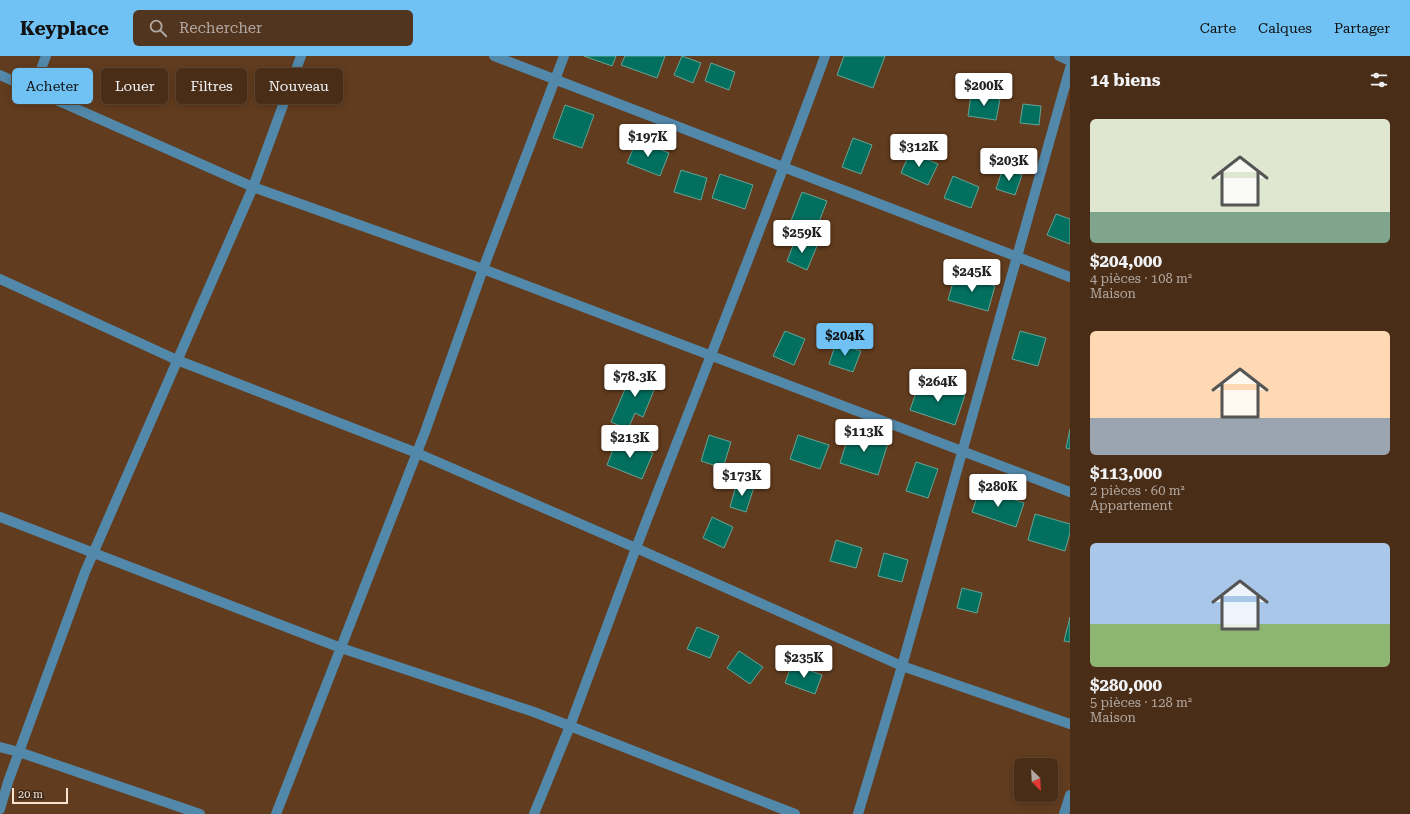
<!DOCTYPE html>
<html lang="fr">
<meta charset="utf-8">
<style>
:root{--surface:#4a2d16;--page:#51351f;--text:#f1f3f6;--muted:#b2a8a1;--line:#614935;--accent:#70c2f4}
body{margin:0;font-family:"Roboto Serif",serif;background:var(--page);color:var(--text);height:100vh;display:flex;flex-direction:column;font-size:15px;white-space:nowrap}
*{box-sizing:border-box;margin:0}
p{font-size:13px;color:var(--muted)}
.icon{flex:none;width:22px;height:22px;fill:none;stroke:currentColor;stroke-width:2;stroke-linecap:round;stroke-linejoin:round}
.map{position:relative;flex:1;overflow:hidden}
.drawer{display:flex;flex-direction:column;background:var(--surface);width:340px}
.drawer>*{flex:none}
.banner{position:absolute;left:12px;top:12px;width:380px;height:36px;display:flex;gap:8px}
.needle{width:26px;rotate:156deg}
.buttons{position:absolute;left:1014px;top:702px;display:grid;gap:8px}
.buttons a{display:grid;place-items:center;width:44px;height:44px;border-radius:6px;background:var(--surface);box-shadow:0 2px 10px #0003,0 0 0 1px var(--line);font-size:20px}
.scale{position:absolute;left:12px;bottom:10px;width:56px;box-sizing:border-box;padding-left:4px;border:2px solid #fae2d1;border-top:0;font-size:11px;line-height:14px;white-space:nowrap;color:#fae2d1;-webkit-text-stroke:3px #3a281b;paint-order:stroke}
.price{position:absolute;translate:-50% -34px;padding:0 9px;border-radius:4px;background:#fff;color:#222;font-size:13px;line-height:26px;filter:drop-shadow(0 1px 2px #0008)}
.price::after{content:'';position:absolute;left:50%;top:24px;width:12px;height:9px;margin-left:-6px;background:inherit;clip-path:polygon(0 0,100% 0,50% 100%)}
.price.active{background:var(--accent);color:#111}
ul{padding:0;list-style:none}
li{display:grid;align-content:center;gap:8px;height:212px;padding:0 20px}
li span{display:grid;place-items:center;height:124px;border-radius:6px;color:#555}
li>.icon{margin-inline-start:auto}
span .icon{width:72px;height:72px;fill:#fffc;stroke-width:1}
li b{font-size:17px}
h2{display:flex;justify-content:space-between;align-items:center;height:48px;padding:0 20px;font-size:17px}
.tag{padding:0 14px;border-radius:6px;background:var(--surface);box-shadow:0 2px 10px #0003,0 0 0 1px var(--line);font-size:14px;line-height:36px}
.tag.active{background:var(--accent);color:#111}
header{display:flex;align-items:center;gap:24px;box-sizing:border-box;height:56px;padding:0 20px;background:var(--accent);color:#111}
header strong{font-size:19px}
nav{display:flex;gap:22px;margin-inline-start:auto;font-size:14px}
.search{width:280px;height:36px;background:var(--page);display:flex;align-items:center;gap:10px;box-sizing:border-box;padding:0 14px;border-radius:6px;color:var(--muted);font-size:15px}
main{display:flex;flex:1;min-height:0}
.map>svg:first-child{display:block}
.building{fill:#03705f;stroke:#65a495}
.lines{fill:none;stroke-linecap:round;stroke-linejoin:round}
.minor{stroke:#5288aa;stroke-width:10}
</style>
<header>
<strong>Keyplace</strong>
<div class="search"><svg class="icon" aria-label="search" viewBox="0 0 24 24"><circle cx="10" cy="10" r="6"/><path d="M15 15l6 6"/></svg>Rechercher</div>
<nav><a>Carte</a><a>Calques</a><a>Partager</a></nav>
</header>
<main>
<div class="map">
<svg width="1070" height="758" viewBox="0 0 1070 758">
<rect width="100%" height="100%" fill="#623c1e"/>
<path class="building" d="M 584,0 L 616,0 L 612,10 Z
M 625,0 L 665,0 L 657,22 L 621,9 Z
M 682,0 L 701,7 L 693,27 L 674,19 Z
M 844,0 L 885,0 L 873,32 L 837,19 Z
M 711,7 L 735,16 L 729,34 L 705,25 Z
M 971,39 L 1000,43 L 996,64 L 968,60 Z
M 1023,48 L 1041,50 L 1039,69 L 1020,67 Z
M 565,49 L 594,59 L 582,92 L 553,82 Z
M 853,82 L 872,89 L 861,118 L 842,111 Z
M 637,84 L 669,97 L 660,120 L 627,107 Z
M 910,96 L 938,108 L 928,129 L 901,117 Z
M 1003,112 L 1022,119 L 1015,139 L 996,133 Z
M 681,114 L 707,122 L 701,144 L 674,136 Z
M 720,118 L 753,129 L 745,153 L 712,142 Z
M 953,120 L 979,131 L 971,152 L 944,142 Z
M 802,136 L 827,145 L 814,179 L 789,170 Z
M 1056,158 L 1070,163 L 1070,188 L 1047,179 Z
M 796,182 L 817,190 L 807,214 L 787,205 Z
M 955,219 L 995,230 L 988,255 L 948,244 Z
M 785,275 L 805,283 L 794,309 L 773,300 Z
M 1020,275 L 1046,282 L 1038,310 L 1012,303 Z
M 836,287 L 861,295 L 853,316 L 829,308 Z
M 634,312 L 659,322 L 643,361 L 635,357 L 628,373 L 611,366 Z
M 920,325 L 965,339 L 955,369 L 910,354 Z
M 1070,373 L 1070,393 L 1066,392 Z
M 850,375 L 888,387 L 878,419 L 840,407 Z
M 709,379 L 731,386 L 723,412 L 701,405 Z
M 798,379 L 829,389 L 820,413 L 790,403 Z
M 617,383 L 653,397 L 642,423 L 607,409 Z
M 916,406 L 938,413 L 928,442 L 906,435 Z
M 737,426 L 754,431 L 746,456 L 730,451 Z
M 980,432 L 1024,447 L 1016,471 L 972,456 Z
M 1035,458 L 1070,468 L 1070,477 L 1065,495 L 1028,484 Z
M 712,461 L 733,471 L 724,492 L 703,482 Z
M 836,484 L 862,492 L 856,512 L 830,505 Z
M 884,497 L 908,504 L 902,526 L 878,520 Z
M 962,532 L 982,537 L 977,557 L 957,552 Z
M 1070,561 L 1070,586 L 1064,585 Z
M 697,571 L 719,580 L 710,602 L 687,593 Z
M 739,595 L 763,611 L 750,628 L 727,612 Z
M 792,608 L 822,619 L 815,638 L 785,627 Z"/>
<g class="lines">
<path class="minor" d="M 494,0 L 1070,221
M 1059,0 L 1070,5
M 0,19 L 253,131 L 483,213 L 1070,436
M 33,34 L 46,0
M 0,223 L 177,304 L 417,397 L 636,492 C 699,328 765,165 825,0
M 0,461 L 341,592 L 534,656 L 795,758
M 0,691 L 19,696 L 200,758
M 0,753 L 8,726 L 85,516 L 253,131 L 301,0
M 276,758 L 425,376 L 483,213 L 564,0
M 534,758 L 570,670 L 636,492 L 902,610 L 1070,668
M 858,758 L 902,610 L 1070,12
M 1064,758 L 1070,739"/>
</g>
</svg>
<div class="buttons">
<a><svg class="needle" viewBox="-14 -14 28 28"><path d="M0-13l5 13h-10z" fill="#e53935"/><path d="M0 13l5-13h-10z" fill="#b2a8a1"/></svg></a>
</div>
<div class="scale">20 m</div>
<b class="price" style="left:984px;top:51px">$200K</b>
<b class="price" style="left:648px;top:102px">$197K</b>
<b class="price" style="left:919px;top:112px">$312K</b>
<b class="price" style="left:1009px;top:126px">$203K</b>
<b class="price" style="left:802px;top:198px">$259K</b>
<b class="price" style="left:972px;top:237px">$245K</b>
<b class="price active" style="left:845px;top:301px">$204K</b>
<b class="price" style="left:635px;top:342px">$78.3K</b>
<b class="price" style="left:938px;top:347px">$264K</b>
<b class="price" style="left:864px;top:397px">$113K</b>
<b class="price" style="left:630px;top:403px">$213K</b>
<b class="price" style="left:742px;top:441px">$173K</b>
<b class="price" style="left:998px;top:452px">$280K</b>
<b class="price" style="left:804px;top:623px">$235K</b>
<div class="banner">
<a class="tag active">Acheter</a>
<a class="tag">Louer</a>
<a class="tag">Filtres</a>
<a class="tag">Nouveau</a>
</div>
</div>
<section class="drawer">
<h2>14 biens<svg class="icon" aria-label="filters" viewBox="0 0 24 24"><path d="M4 7h16M4 17h16"/><circle cx="9" cy="7" r="2"/><circle cx="15" cy="17" r="2"/></svg></h2>
<ul>
<li><span style="background:linear-gradient(#dfe7d0 75%,#7fa58c 0)"><svg class="icon" aria-label="home" viewBox="0 0 24 24"><path d="M3 11l9-7 9 7M6 9v11h12V9"/></svg></span><div><b>$204,000</b><p>4 pièces · 108 m²</p><p>Maison</p></div></li>
<li><span style="background:linear-gradient(#ffd9b3 70%,#9aa5b1 0)"><svg class="icon" aria-label="home" viewBox="0 0 24 24"><path d="M3 11l9-7 9 7M6 9v11h12V9"/></svg></span><div><b>$113,000</b><p>2 pièces · 60 m²</p><p>Appartement</p></div></li>
<li><span style="background:linear-gradient(#a9c7e8 65%,#8fb573 0)"><svg class="icon" aria-label="home" viewBox="0 0 24 24"><path d="M3 11l9-7 9 7M6 9v11h12V9"/></svg></span><div><b>$280,000</b><p>5 pièces · 128 m²</p><p>Maison</p></div></li>
</ul>
</section>
</main>
